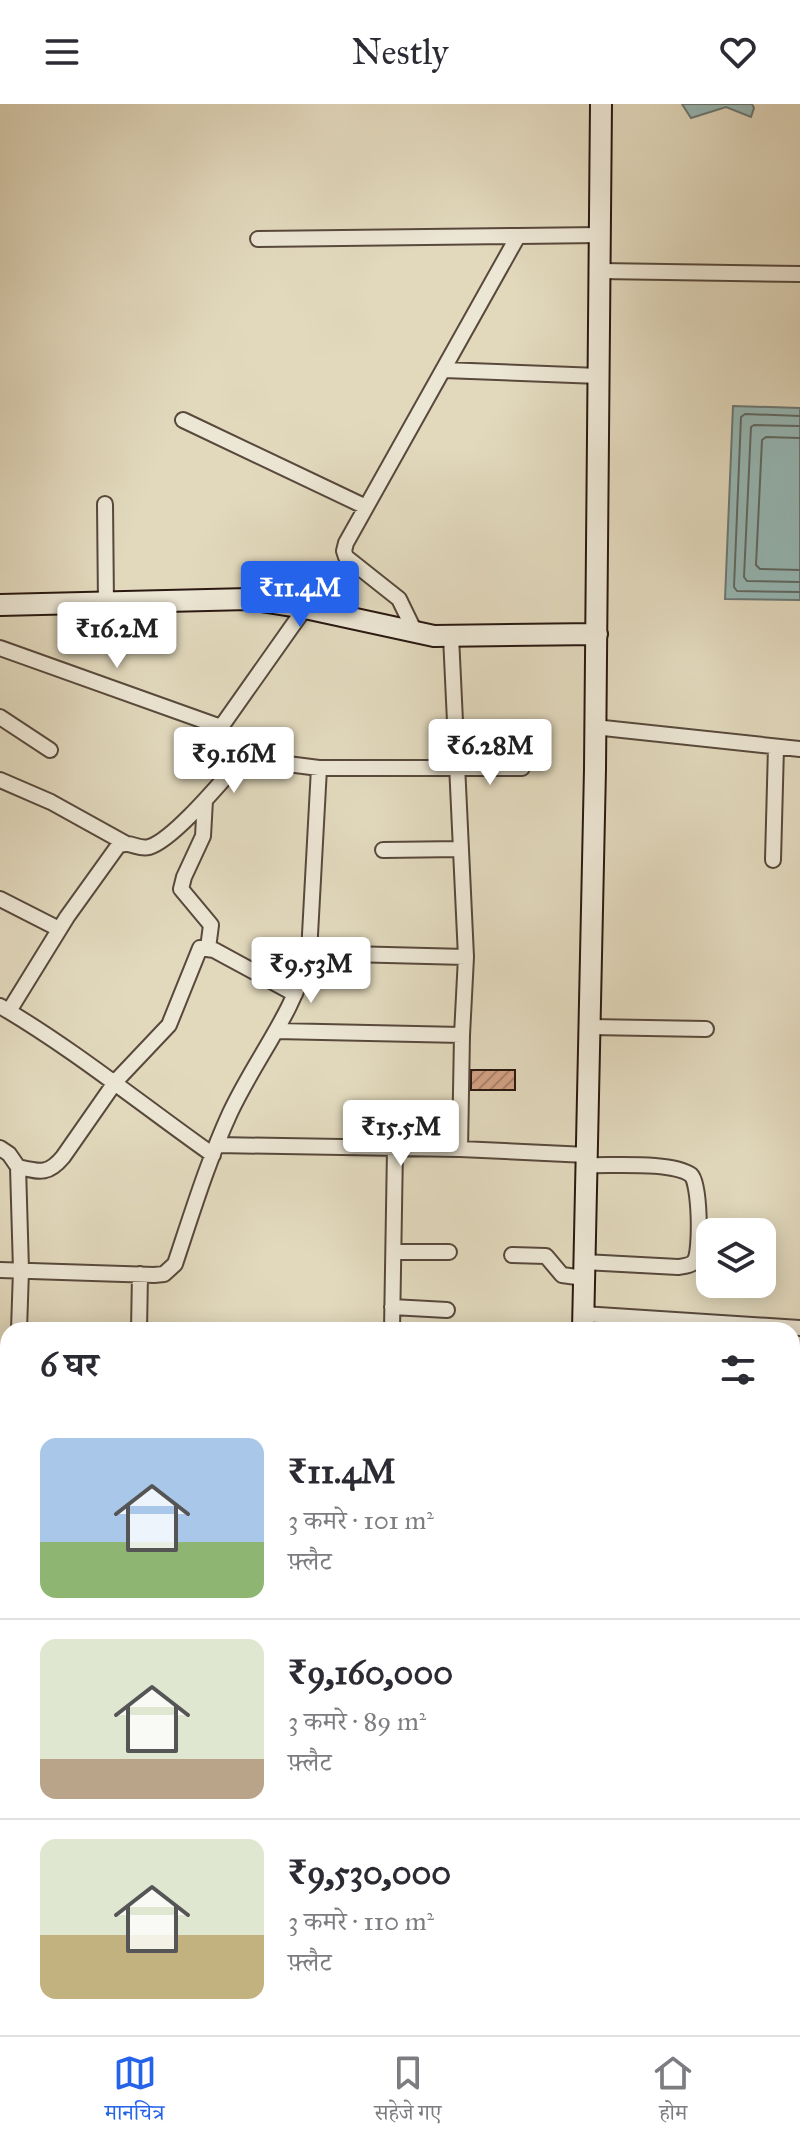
<!DOCTYPE html>
<html lang="hi">
<meta charset="utf-8">
<style>
:root{--surface:#fff;--page:#f2f2f3;--text:#2b2b33;--muted:#7c7c81;--line:#e1e1e2;--accent:#2563eb}
body{margin:0;font-family:"IM FELL Great Primer","Noto Serif Devanagari",serif;background:var(--page);color:var(--text);height:100vh;display:flex;flex-direction:column;font-size:30px;white-space:nowrap}
*{box-sizing:border-box;margin:0}
p{font-size:26px;color:var(--muted)}
.icon{flex:none;width:44px;height:44px;fill:none;stroke:currentColor;stroke-width:2;stroke-linecap:round;stroke-linejoin:round}
.map{position:relative;flex:1;overflow:hidden}
.sheet{position:absolute;left:0px;top:1218px;width:800px;height:714px;display:flex;flex-direction:column;background:var(--surface);border-radius:24px 24px 0 0;box-shadow:0 4px 20px #0003}
.sheet>*{flex:none}
.fabs{position:absolute;left:696px;top:1114px;display:grid;gap:16px}
.fabs a{display:grid;place-items:center;width:80px;height:80px;border-radius:16px;background:var(--surface);box-shadow:0 4px 20px #0003;font-size:40px}
.price{position:absolute;translate:-50% -68px;padding:0 18px;border-radius:8px;background:#fff;color:#222;font-size:26px;line-height:52px;filter:drop-shadow(0 2px 4px #0008)}
.price::after{content:'';position:absolute;left:50%;top:48px;width:24px;height:18px;margin-left:-12px;background:inherit;clip-path:polygon(0 0,100% 0,50% 100%)}
.price.selected{background:var(--accent);color:#fff}
ul{padding:0;list-style:none}
li{display:flex;align-items:center;gap:24px;height:200px;padding:0 40px}
li+li{border-top:2px solid var(--line)}
li span{display:grid;place-items:center;flex:none;width:224px;height:160px;border-radius:16px;color:#555}
li>.icon{margin-inline-start:auto}
span .icon{width:96px;height:96px;fill:#fffc;stroke-width:1}
li b{font-size:34px}
h2{display:flex;justify-content:space-between;align-items:center;height:96px;padding:0 40px;font-size:34px}
header{display:flex;justify-content:space-between;align-items:center;height:104px;padding:0 40px;background:var(--surface);font-size:36px;font-weight:600}
.tab-bar{display:flex;justify-content:space-around;align-items:center;height:112px;border-top:2px solid var(--line);background:var(--surface);font-size:22px;color:var(--muted)}
.tab-bar a{display:grid;justify-items:center;gap:4px}
.tab-bar .selected{color:var(--accent)}
.map>svg:first-child{display:block}
.water{fill:#96b9b7;stroke:#6b7975;stroke-width:2}
.lines{fill:none;stroke-linecap:round;stroke-linejoin:round}
.shore{stroke:#606964;stroke-width:2}
.building{fill:url(#building-hatch);stroke:#2a1911;stroke-width:2}
.lane-casing{stroke:#58493c;stroke-width:11}
.street-casing{stroke:#58493c;stroke-width:18}
.secondary-casing{stroke:#2a1911;stroke-width:24}
.lane{stroke:#ece6d4;stroke-width:7}
.street{stroke:#ece6d4;stroke-width:14}
.secondary{stroke:#ece6d4;stroke-width:20}
</style>
<header><svg class="icon" aria-label="menu" viewBox="0 0 24 24"><path d="M4 6h16M4 12h16M4 18h16"/></svg>Nestly<svg class="icon" aria-label="heart" viewBox="0 0 24 24"><path d="M12 20l-8-8c-3-5 5-10 8-4 3-6 11-1 8 4z"/></svg></header>
<div class="map">
<svg width="800" height="1931" viewBox="0 0 800 1931">
<defs>
<pattern id="building-hatch" width="6" height="6" patternUnits="userSpaceOnUse" patternTransform="scale(2)"><rect width="6" height="6" fill="#d3a185"/><path d="M-1 1l2-2M0 6l6-6M5 7l2-2" fill="none" stroke="#ab826b"/></pattern>
</defs>
<rect width="100%" height="100%" fill="#e2d9bd"/>
<filter id="stains"><feTurbulence type="fractalNoise" baseFrequency=".0025" numOctaves="4"/><feColorMatrix values="0 0 0 0 .2 0 0 0 0 .09 0 0 0 0 .02 0 0 0 .5 -.17"/></filter>
<radialGradient id="worn" r=".72"><stop offset=".6" stop-color="#630" stop-opacity="0"/><stop offset="1" stop-color="#630" stop-opacity=".3"/></radialGradient>
<path class="water" d="M 682,0 L 752,0 L 754,4 L 751,13 L 726,3 L 691,14 Z
M 733,302 L 800,304 L 800,496 L 725,495 Z"/>
<g class="lines">
<path class="shore" d="M 800,312 L 745,310 L 741,313 L 734,483 L 737,487 L 800,488
M 800,322 L 754,321 L 751,323 L 744,473 L 747,477 L 800,478
M 800,334 L 766,333 L 762,336 L 756,461 L 760,465 L 800,466"/>
</g>
<path class="building" d="M 471,966 L 515,966 L 515,986 L 471,986 Z"/>
<g class="lines">
<defs>
<path id="lane" d="M 792,1595 L 800,1595"/>
<path id="street" d="M 258,135 L 518,132
M 601,167 L 800,170
M 444,266 L 599,272
M 183,316 L 366,403
M 105,400 L 106,500
M 305,504 L 221,623 L 235,643 L 256,656 L 319,664 L 522,664
M 416,530 L 399,495 L 346,453 L 344,447 L 346,439 L 518,132 L 600,131
M 451,532 L 466,853 L 462,931 L 460,1045
M 0,544 L 221,623
M 0,613 L 50,646
M 594,623 L 800,645
M 0,676 L 51,698 L 125,739
M 205,696 L 203,732 L 184,773 L 181,785 L 211,821 L 208,844
M 383,746 L 461,745
M 773,756 L 776,643
M 0,795 L 59,825
M 309,849 L 466,853
M 0,902 C 75,946 142,1001 213,1051
M 9,907 L 67,813 L 118,742 C 131,736 137,746 149,743 C 174,736 226,672 245,651
M 590,923 L 706,925
M 276,927 L 462,931
M 217,1041 L 460,1045 L 587,1051
M 0,1044 L 9,1050 L 18,1063 L 21,1166 L 19,1226
M 18,1063 C 40,1068 48,1071 63,1053 L 116,977 L 169,921 L 200,844 L 214,846 L 295,890
M 394,1148 L 449,1148
M 512,1151 L 546,1152 L 562,1171 L 584,1174
M 584,1158 L 678,1163 C 684,1162 692,1162 695,1156 C 701,1146 700,1079 691,1071 C 672,1057 611,1062 586,1061
M 0,1166 L 154,1171 L 164,1170 L 175,1160 C 192,1109 208,1057 230,1009 C 255,955 295,908 309,849 L 319,664
M 392,1203 L 447,1206
M 583,1210 L 800,1224
M 139,1226 L 140,1170
M 392,1226 L 395,1045
M 792,1276 L 800,1275
M 792,1320 L 800,1320
M 800,1441 L 800,1419
M 792,1674 L 800,1674
M 792,1736 L 800,1736
M 792,1782 L 800,1782
M 792,1835 L 800,1835
M 179,1931 L 179,1924
M 227,1931 L 227,1924
M 281,1931 L 281,1924"/>
<path id="secondary" d="M 0,501 L 249,495 L 305,504 L 434,532 L 597,530
M 583,1226 L 595,665 L 601,0
M 568,1931 L 569,1924"/>
</defs>
<use href="#lane" class="lane-casing"/>
<use href="#street" class="street-casing"/>
<use href="#secondary" class="secondary-casing"/>
<use href="#lane" class="lane"/>
<use href="#street" class="street"/>
<use href="#secondary" class="secondary"/>
</g>
<rect width="100%" height="100%" filter="url(#stains)"/>
<rect width="100%" height="100%" fill="url(#worn)"/>
</svg>
<div class="fabs">
<a><svg class="icon" aria-label="layers" viewBox="0 0 24 24"><path d="M12 4l9 5-9 5-9-5zM3 14l9 5 9-5"/></svg></a>
</div>
<b class="price selected" style="left:300px;top:525px">₹11.4M</b>
<b class="price" style="left:117px;top:566px">₹16.2M</b>
<b class="price" style="left:490px;top:683px">₹6.28M</b>
<b class="price" style="left:234px;top:691px">₹9.16M</b>
<b class="price" style="left:311px;top:901px">₹9.53M</b>
<b class="price" style="left:401px;top:1064px">₹15.5M</b>
<section class="sheet">
<h2>6 घर<svg class="icon" aria-label="filters" viewBox="0 0 24 24"><path d="M4 7h16M4 17h16"/><circle cx="9" cy="7" r="2"/><circle cx="15" cy="17" r="2"/></svg></h2>
<ul>
<li><span style="background:linear-gradient(#a9c7e8 65%,#8fb573 0)"><svg class="icon" aria-label="home" viewBox="0 0 24 24"><path d="M3 11l9-7 9 7M6 9v11h12V9"/></svg></span><div><b>₹11.4M</b><p>3 कमरे · 101 m²</p><p>फ़्लैट</p></div></li>
<li><span style="background:linear-gradient(#dfe7d0 75%,#b9a48a 0)"><svg class="icon" aria-label="home" viewBox="0 0 24 24"><path d="M3 11l9-7 9 7M6 9v11h12V9"/></svg></span><div><b>₹9,160,000</b><p>3 कमरे · 89 m²</p><p>फ़्लैट</p></div></li>
<li><span style="background:linear-gradient(#dfe7d0 60%,#c2b280 0)"><svg class="icon" aria-label="home" viewBox="0 0 24 24"><path d="M3 11l9-7 9 7M6 9v11h12V9"/></svg></span><div><b>₹9,530,000</b><p>3 कमरे · 110 m²</p><p>फ़्लैट</p></div></li>
</ul>
</section>
</div>
<nav class="tab-bar">
<a class="selected"><svg class="icon" aria-label="map" viewBox="0 0 24 24"><path d="M3 6l6-2 6 2 6-2v14l-6 2-6-2-6 2zM9 4v14M15 6v14"/></svg>मानचित्र</a>
<a><svg class="icon" aria-label="saved" viewBox="0 0 24 24"><path d="M7 4h10v16l-5-4-5 4z"/></svg>सहेजे गए</a>
<a><svg class="icon" aria-label="home" viewBox="0 0 24 24"><path d="M3 11l9-7 9 7M6 9v11h12V9"/></svg>होम</a>
</nav>
